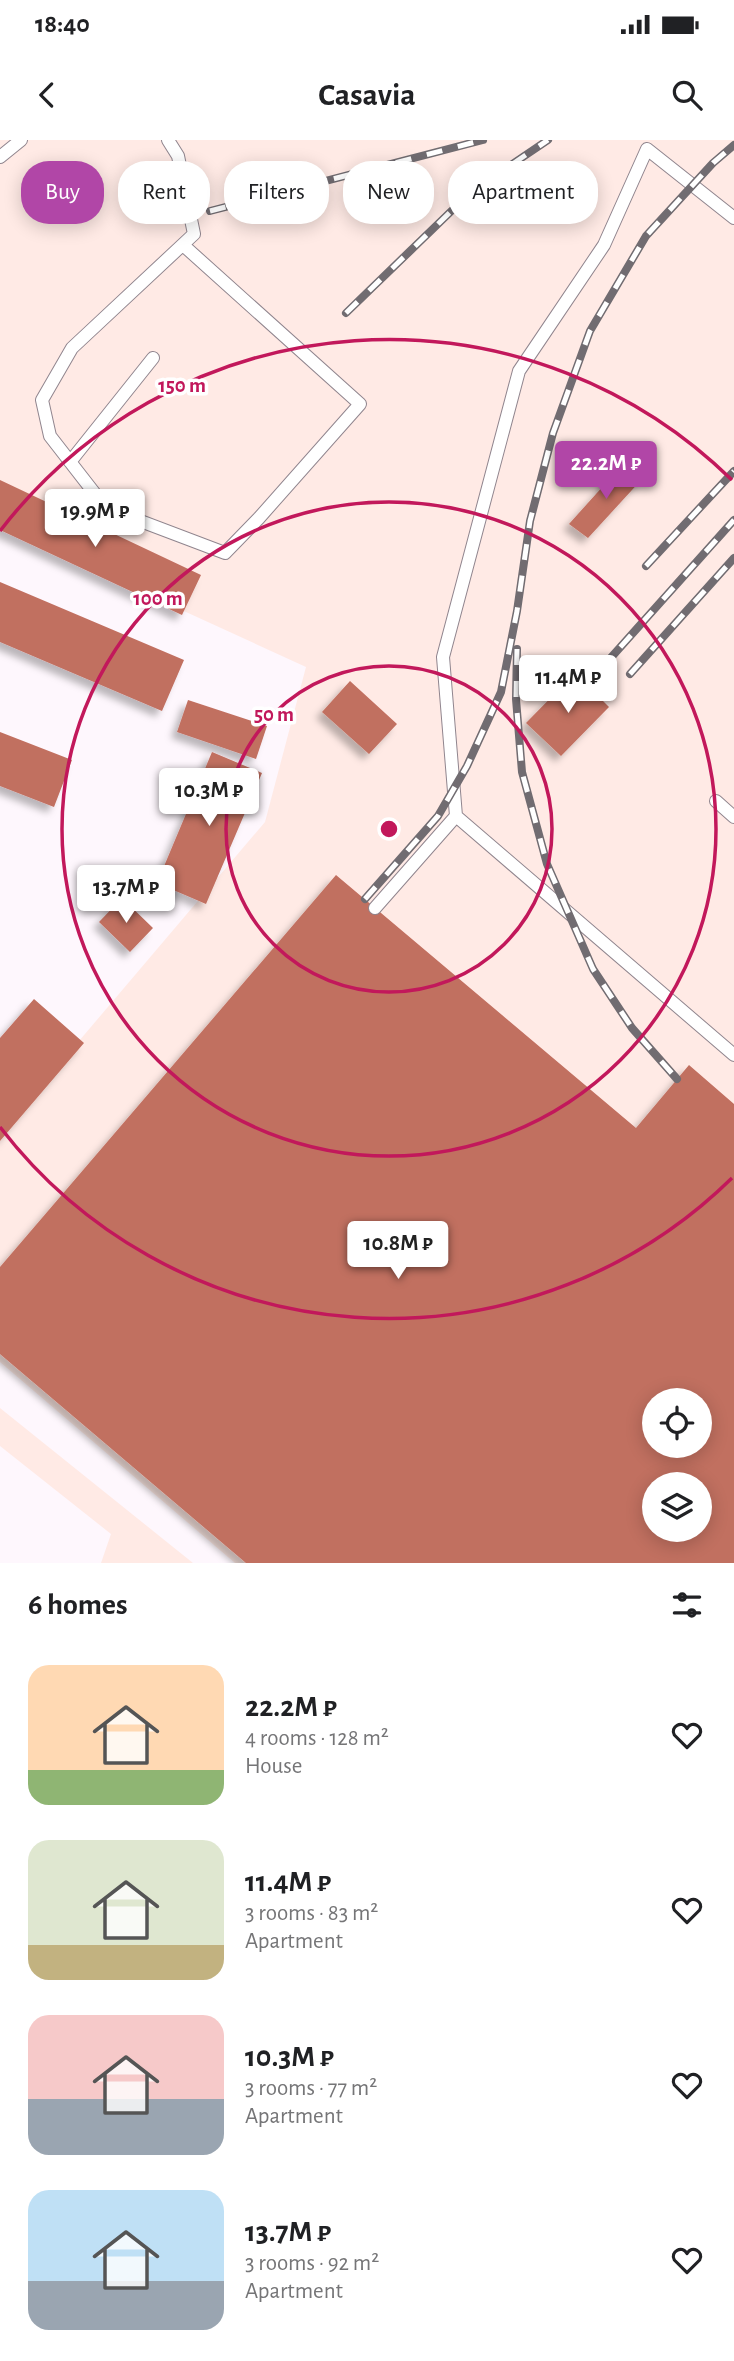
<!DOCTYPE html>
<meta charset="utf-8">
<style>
:root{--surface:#fff;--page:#f2f2f2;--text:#202124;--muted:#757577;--accent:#b146a7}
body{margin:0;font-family:"Alegreya Sans",sans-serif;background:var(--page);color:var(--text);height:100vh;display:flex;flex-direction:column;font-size:26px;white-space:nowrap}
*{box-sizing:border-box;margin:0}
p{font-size:23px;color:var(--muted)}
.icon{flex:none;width:38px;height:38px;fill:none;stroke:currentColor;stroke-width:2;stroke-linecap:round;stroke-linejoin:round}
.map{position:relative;height:1423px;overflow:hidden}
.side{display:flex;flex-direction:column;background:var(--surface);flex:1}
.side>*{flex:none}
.top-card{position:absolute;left:21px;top:21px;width:693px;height:63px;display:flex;gap:14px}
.tools{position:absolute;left:642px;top:1248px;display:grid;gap:14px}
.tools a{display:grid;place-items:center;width:70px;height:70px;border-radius:50%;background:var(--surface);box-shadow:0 4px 18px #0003;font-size:35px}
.price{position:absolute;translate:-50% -60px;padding:0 16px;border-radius:7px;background:#fff;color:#222;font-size:23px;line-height:46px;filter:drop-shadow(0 2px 4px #0008)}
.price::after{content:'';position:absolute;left:50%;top:42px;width:21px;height:16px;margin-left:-10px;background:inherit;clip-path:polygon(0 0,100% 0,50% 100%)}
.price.current{background:var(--accent);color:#fff}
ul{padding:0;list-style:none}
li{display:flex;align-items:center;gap:21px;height:175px;padding:0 28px}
li span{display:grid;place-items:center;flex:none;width:196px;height:140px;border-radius:21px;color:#555}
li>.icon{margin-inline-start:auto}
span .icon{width:84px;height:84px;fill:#fffc;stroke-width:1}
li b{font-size:30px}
h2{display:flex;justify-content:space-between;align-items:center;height:84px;padding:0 28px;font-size:30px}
.tag{padding:0 24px;border-radius:28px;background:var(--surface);box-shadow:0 4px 18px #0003;font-size:24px;line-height:63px}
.tag.current{background:var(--accent);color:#fff}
.status{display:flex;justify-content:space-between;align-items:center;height:49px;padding:0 35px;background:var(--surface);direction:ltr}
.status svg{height:19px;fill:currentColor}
header{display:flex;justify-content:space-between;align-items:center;height:91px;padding:0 28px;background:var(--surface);font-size:32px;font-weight:600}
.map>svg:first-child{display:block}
.industrial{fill:#ffeae5;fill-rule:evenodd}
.building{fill:#c16f60;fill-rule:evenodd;filter:url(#shadow)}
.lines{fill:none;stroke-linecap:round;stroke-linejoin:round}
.lane-casing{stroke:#90858e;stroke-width:14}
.lane{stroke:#fff;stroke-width:12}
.rail-casing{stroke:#716c71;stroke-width:8}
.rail{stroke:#fff;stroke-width:5;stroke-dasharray:16;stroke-linecap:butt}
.ring{fill:none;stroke:#c2185b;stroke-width:3.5}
.centre{fill:#c2185b;stroke:#fff;stroke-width:3.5}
.ring-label{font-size:21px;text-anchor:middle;font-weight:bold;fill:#c2185b;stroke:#fff;stroke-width:7;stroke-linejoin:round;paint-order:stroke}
</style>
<div class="status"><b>18:40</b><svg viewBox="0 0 49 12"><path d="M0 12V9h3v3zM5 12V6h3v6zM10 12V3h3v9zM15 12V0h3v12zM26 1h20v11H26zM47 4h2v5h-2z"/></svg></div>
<header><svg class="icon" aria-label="back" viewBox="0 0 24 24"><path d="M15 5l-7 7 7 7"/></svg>Casavia<svg class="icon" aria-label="search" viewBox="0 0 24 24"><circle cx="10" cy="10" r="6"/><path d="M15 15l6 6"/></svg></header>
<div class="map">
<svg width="734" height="1423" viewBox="0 0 734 1423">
<defs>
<filter id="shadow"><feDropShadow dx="-6" dy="6" stdDeviation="3.5" flood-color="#0004"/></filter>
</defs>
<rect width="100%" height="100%" fill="#fef7fd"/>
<path class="industrial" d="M 0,0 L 734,0 L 734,1423 L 235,1423 L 0,1222 L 0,994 L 265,682 L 306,527 L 0,387 ZM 654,1260 L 700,1260 L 700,1306 L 654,1306 ZM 654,1344 L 700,1344 L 700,1390 L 654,1390 Z
M 0,1268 L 193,1423 L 101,1423 L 111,1394 L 0,1306 Z"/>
<path class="building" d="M 623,324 L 643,338 L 588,398 L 569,384 Z
M 0,340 L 201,435 L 182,475 L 0,390 Z
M 0,442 L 184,520 L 162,571 L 0,502 Z
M 575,533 L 609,567 L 561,616 L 526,583 Z
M 350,541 L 397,584 L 369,614 L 322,572 Z
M 188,560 L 267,586 L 256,619 L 177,592 Z
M 0,592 L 72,620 L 54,667 L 0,646 Z
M 212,612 L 262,633 L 206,764 L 157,743 Z
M 336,735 L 636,988 L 689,925 L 734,964 L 734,1423 L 246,1423 L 0,1214 L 0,1127 ZM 654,1260 L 700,1260 L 700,1306 L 654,1306 ZM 654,1344 L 700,1344 L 700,1390 L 654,1390 Z
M 122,758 L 153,788 L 130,812 L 99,782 Z
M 34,859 L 84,903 L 0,1001 L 0,898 Z"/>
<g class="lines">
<defs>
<path id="lane" d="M 168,0 L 178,16 L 194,94 L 72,208 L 42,260 L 50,296 L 106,368 L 225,413 L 259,378 L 360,264 L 183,105
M 0,17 L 21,0
M 734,78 L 647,9 L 604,105 L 519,231 L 443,517 L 456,676 L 734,915
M 70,322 L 153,218
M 716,661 L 734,677
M 375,768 L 456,676"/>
</defs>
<use href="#lane" class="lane-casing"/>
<use href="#lane" class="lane"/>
<defs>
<path id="rail" d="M 210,71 L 483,0
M 346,173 L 471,52 L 548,0
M 646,426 L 734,331
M 517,509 L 516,559 L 522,632 L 547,724 L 593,829 L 632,888 L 677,939
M 599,531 L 734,380
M 630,534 L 734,418
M 365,759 L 438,676 L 467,626 L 501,552 L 517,471 L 530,381 L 553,293 L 590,191 L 646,96 L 713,23 L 734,5"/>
</defs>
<use href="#rail" class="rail-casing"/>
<use href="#rail" class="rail"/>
</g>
<g class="ring">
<circle cx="389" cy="689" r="163"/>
<circle cx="389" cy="689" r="327"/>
<path d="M732 1038A490 490 0 0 1 0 987M0 391A490 490 0 0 1 732 340"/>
</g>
<circle cx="389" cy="689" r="10" class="centre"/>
<g class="ring-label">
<text x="182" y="252">150 m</text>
<text x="158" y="465">100 m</text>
<text x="274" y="581">50 m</text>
</g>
</svg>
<div class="tools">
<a><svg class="icon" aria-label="locate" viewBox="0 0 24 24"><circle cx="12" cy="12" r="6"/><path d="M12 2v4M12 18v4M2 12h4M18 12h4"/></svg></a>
<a><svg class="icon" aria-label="layers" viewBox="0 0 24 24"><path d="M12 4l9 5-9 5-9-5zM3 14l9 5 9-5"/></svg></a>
</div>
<b class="price current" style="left:606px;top:361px">22.2M ₽</b>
<b class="price" style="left:95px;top:409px">19.9M ₽</b>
<b class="price" style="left:568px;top:575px">11.4M ₽</b>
<b class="price" style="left:209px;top:688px">10.3M ₽</b>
<b class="price" style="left:126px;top:785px">13.7M ₽</b>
<b class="price" style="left:398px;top:1141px">10.8M ₽</b>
<div class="top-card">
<a class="tag current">Buy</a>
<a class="tag">Rent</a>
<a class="tag">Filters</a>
<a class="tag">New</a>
<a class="tag">Apartment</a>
</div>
</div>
<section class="side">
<h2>6 homes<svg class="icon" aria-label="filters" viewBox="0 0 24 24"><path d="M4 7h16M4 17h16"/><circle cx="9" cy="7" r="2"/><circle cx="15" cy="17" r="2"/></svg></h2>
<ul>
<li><span style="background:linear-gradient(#ffd9b3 75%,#8fb573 0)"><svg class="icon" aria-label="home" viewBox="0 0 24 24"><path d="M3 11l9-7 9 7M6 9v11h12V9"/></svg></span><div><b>22.2M ₽</b><p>4 rooms · 128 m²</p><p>House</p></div><svg class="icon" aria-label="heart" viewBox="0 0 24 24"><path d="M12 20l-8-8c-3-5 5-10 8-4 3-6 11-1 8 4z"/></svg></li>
<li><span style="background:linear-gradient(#dfe7d0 75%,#c2b280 0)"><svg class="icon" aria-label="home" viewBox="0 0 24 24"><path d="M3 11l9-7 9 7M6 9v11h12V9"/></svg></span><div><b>11.4M ₽</b><p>3 rooms · 83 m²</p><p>Apartment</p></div><svg class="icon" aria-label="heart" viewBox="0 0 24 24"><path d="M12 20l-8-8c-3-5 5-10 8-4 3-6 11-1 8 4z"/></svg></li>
<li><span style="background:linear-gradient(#f6c9c9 60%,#9aa5b1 0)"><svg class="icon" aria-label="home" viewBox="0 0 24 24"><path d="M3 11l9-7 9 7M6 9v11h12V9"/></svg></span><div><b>10.3M ₽</b><p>3 rooms · 77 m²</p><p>Apartment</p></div><svg class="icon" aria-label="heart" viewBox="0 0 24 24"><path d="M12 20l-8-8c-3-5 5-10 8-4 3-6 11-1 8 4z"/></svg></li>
<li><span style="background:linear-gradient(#bfe0f5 65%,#9aa5b1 0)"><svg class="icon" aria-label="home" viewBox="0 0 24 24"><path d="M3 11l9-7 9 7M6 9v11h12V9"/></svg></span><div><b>13.7M ₽</b><p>3 rooms · 92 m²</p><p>Apartment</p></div><svg class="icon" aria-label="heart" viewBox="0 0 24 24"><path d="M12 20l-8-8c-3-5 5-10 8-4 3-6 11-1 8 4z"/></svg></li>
</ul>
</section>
